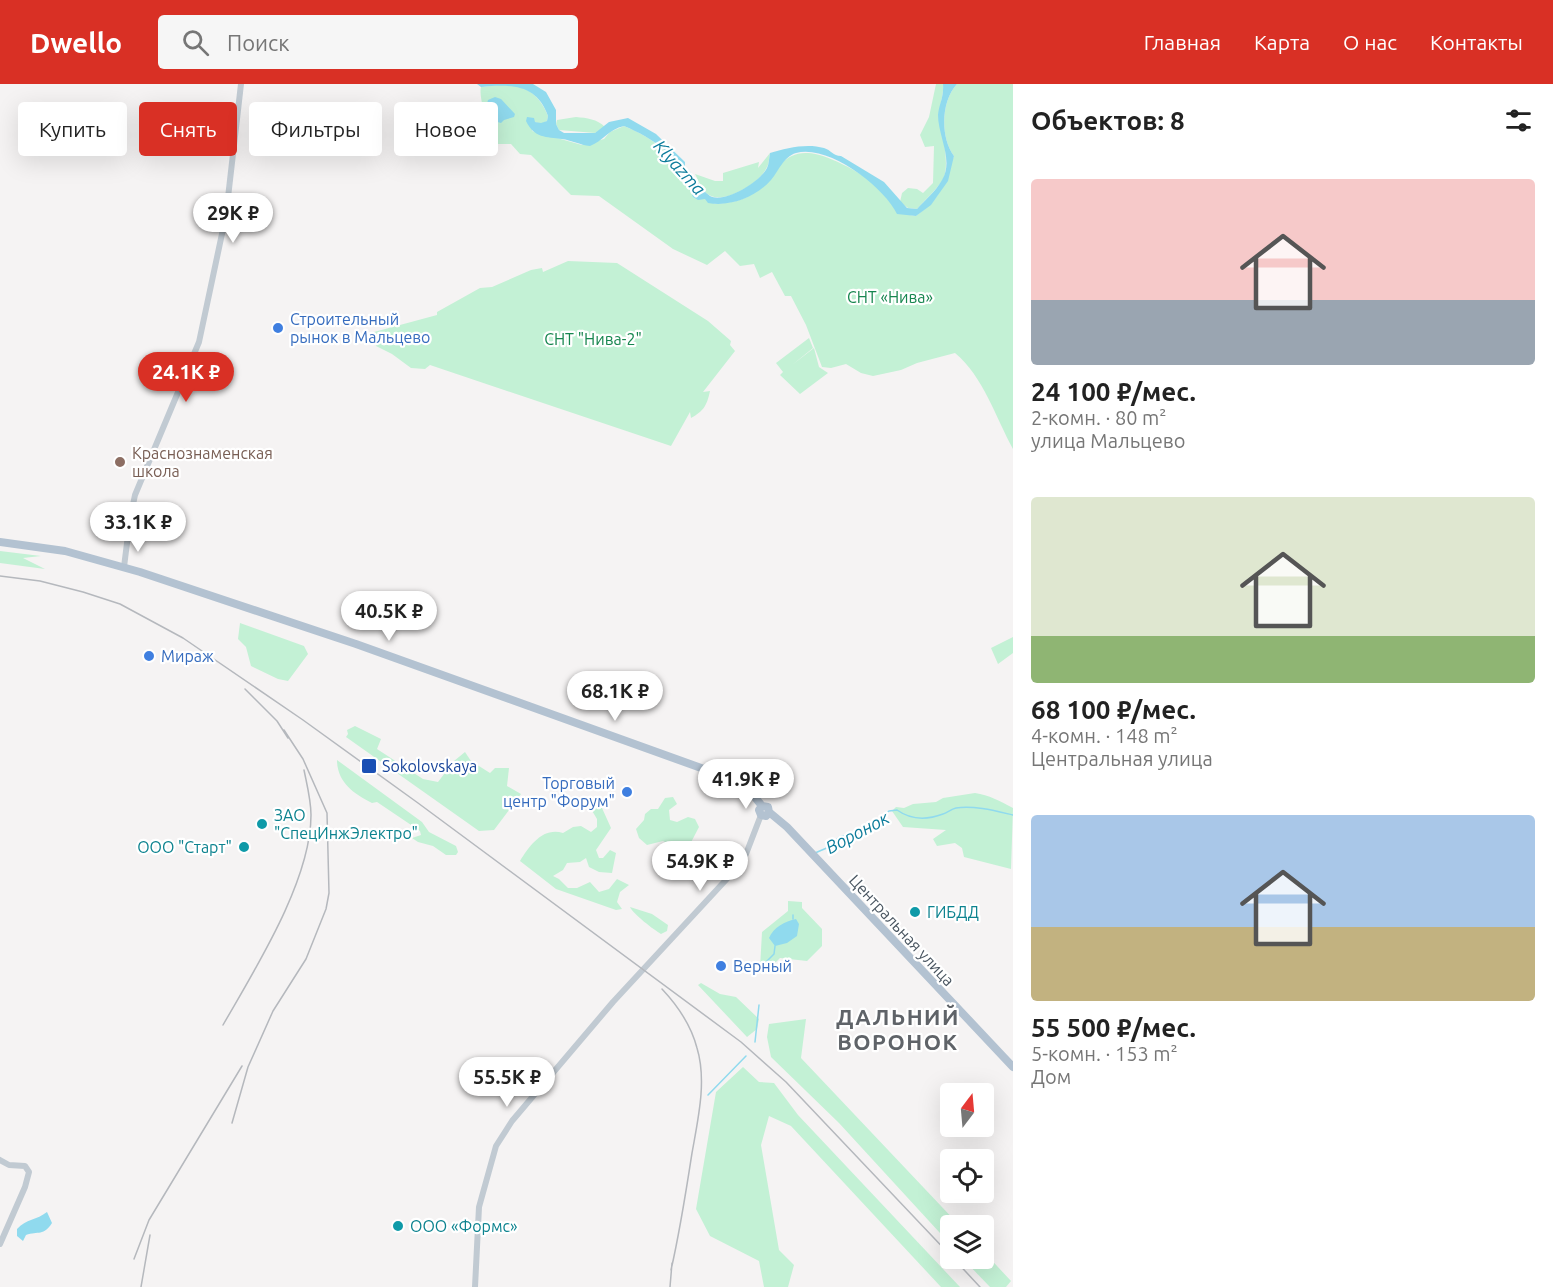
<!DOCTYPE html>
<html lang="ru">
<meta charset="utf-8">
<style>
:root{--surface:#fff;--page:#f6f6f6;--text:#222;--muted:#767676;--accent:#d93025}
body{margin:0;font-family:Ubuntu,sans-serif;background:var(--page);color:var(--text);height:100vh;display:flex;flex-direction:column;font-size:22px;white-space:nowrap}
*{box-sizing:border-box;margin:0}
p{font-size:20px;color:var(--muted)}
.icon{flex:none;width:33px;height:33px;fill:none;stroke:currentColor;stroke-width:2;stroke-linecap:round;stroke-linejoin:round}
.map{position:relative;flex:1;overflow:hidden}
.details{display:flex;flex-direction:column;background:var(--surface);width:540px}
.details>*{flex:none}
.hud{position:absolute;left:18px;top:18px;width:570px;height:54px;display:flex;gap:12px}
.needle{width:39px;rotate:16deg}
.fabs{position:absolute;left:940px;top:999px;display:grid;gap:12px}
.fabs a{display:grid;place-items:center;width:54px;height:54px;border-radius:6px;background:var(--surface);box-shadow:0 6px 24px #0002;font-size:30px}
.price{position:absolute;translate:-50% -51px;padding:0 14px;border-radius:21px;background:#fff;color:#222;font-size:20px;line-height:39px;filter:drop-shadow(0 2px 3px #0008)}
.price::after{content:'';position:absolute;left:50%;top:36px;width:18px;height:14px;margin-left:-9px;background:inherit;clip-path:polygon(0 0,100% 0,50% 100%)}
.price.selected{background:var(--accent);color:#fff}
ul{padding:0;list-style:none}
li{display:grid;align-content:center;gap:12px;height:318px;padding:0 18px}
li span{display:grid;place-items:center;height:186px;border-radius:6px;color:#555}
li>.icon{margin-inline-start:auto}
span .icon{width:108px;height:108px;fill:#fffc;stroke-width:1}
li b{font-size:26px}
h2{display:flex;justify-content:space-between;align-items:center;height:72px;padding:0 18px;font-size:26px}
.pill{padding:0 21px;border-radius:6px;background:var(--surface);box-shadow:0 6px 24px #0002;font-size:21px;line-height:54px}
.pill.selected{background:var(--accent);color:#fff}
header{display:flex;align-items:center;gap:36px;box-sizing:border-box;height:84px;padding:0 30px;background:var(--accent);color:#fff}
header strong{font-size:28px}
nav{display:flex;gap:33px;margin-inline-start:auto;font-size:21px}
.search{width:420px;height:54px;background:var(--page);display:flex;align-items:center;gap:15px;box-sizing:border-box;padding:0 21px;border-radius:6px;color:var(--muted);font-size:22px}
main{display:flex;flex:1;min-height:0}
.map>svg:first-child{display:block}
.green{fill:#c3f1d5}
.water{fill:#90daee}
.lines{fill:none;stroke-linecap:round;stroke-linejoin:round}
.stream{stroke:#90daee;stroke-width:1.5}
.minor{stroke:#c1cad2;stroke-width:6}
.major{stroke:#b3c2d1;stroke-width:8}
.rail{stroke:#b5b8bd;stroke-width:1.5}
.shop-dot{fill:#3f7fe0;stroke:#fff;stroke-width:2}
.education-dot{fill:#8d6e63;stroke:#fff;stroke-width:2}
.transit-dot{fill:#1a4fb4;stroke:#fff;stroke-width:2}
.culture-dot{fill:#0f9aa8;stroke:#fff;stroke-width:2}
.labels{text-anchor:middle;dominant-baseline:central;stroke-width:4.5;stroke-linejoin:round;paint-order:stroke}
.park-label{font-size:16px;fill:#17864f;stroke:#fff}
.shop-label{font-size:16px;fill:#366cbe;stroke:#fff;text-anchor:start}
.education-label{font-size:16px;fill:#785e54;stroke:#fff;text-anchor:start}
.transit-label{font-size:16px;fill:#164399;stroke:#fff;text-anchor:start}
.culture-label{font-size:16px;fill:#0d838f;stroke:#fff;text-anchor:start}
.street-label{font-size:16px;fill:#4a5661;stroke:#fff}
.water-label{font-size:18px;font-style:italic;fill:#0c7c9b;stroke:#fff}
.district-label{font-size:22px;font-weight:bold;letter-spacing:1.5px;fill:#5f6368;stroke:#fff}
</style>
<header>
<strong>Dwello</strong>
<div class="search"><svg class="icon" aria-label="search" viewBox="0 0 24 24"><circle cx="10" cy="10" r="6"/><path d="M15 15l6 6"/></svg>Поиск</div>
<nav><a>Главная</a><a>Карта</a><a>О нас</a><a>Контакты</a></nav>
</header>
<main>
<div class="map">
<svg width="1013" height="1203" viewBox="0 0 1013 1203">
<rect width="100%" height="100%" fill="#f5f3f3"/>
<path class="green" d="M 510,0 C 530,4 541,14 548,32 L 547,37 L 541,40 L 535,38 L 532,47 L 582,61 L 604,55 L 610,48 L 624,42 C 648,52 664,63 681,83 C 696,99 693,108 715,120 C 726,119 737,118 747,113 C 770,101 778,67 808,69 C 825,69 862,89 874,100 C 889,113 895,131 916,132 C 943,112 943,102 954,72 C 940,53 941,17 957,0 L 1013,0 L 1013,365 C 996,334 983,292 955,269 L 917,279 L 901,286 L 873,292 L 861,289 L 846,280 L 831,284 L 822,283 L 806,241 L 791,212 L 785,212 L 772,188 L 760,194 L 754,180 L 740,182 L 725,167 L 707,181 L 673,165 L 599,112 L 571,111 L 531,71 L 520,70 L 511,60 L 495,60 C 490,48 478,14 481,3 Z
M 936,0 L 943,0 C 944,10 940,18 940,28 C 940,47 952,82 942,97 C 935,107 925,116 917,125 L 908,124 L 900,118 L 902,109 L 908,104 L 917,105 L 923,109 L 933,99 L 934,62 L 925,63 L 920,51 L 929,33 Z
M 576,33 C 587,34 597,35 605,43 L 595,49 L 559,46 L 556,40 L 557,36 Z
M 770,69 C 769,74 769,80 767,83 C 761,98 727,119 711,112 C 703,109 699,98 695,90 L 715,97 L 723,97 L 723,89 L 759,78 L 758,84 Z
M 568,177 L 617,179 L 708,237 L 731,257 L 730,261 L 735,267 L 703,308 L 710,307 C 707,321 704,327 691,334 L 690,328 L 671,362 L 430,281 L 425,285 L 411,284 L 392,270 L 376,262 L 374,248 L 437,231 L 437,228 L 480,204 L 492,203 L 531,186 L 542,184 L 543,188 Z
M 809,254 L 813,264 L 792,281 L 814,264 L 819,283 L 828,289 L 800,310 L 780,291 L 783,288 L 776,279 Z
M 0,467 L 41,472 L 23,474 L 45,485 L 0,479 Z
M 240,539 L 304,562 L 308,570 L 288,597 L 278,595 L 251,582 L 246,563 L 238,555 Z
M 1013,553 L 1013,569 L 998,580 L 991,564 Z
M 355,642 L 381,655 L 377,665 L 423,695 L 438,698 L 454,677 L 465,668 L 471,677 L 490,689 L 495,684 L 509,684 L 507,702 L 521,710 L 494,746 L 479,747 L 346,653 L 348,650 L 347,646 Z
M 337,676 L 422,738 L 429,748 L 456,762 L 458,768 L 456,771 L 446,771 L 433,762 L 418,758 L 412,754 L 421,751 L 420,747 L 377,718 L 372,719 C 354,710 337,698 337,676 Z
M 975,709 C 989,711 1000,717 1013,724 L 1011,785 L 964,773 L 962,764 L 955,759 L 937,762 L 933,755 L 946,746 L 903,743 L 892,727 L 896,723 L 904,724 L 913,720 L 936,718 L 943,714 Z
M 673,713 L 677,720 L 669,726 L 670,736 L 677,738 L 688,733 L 695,735 L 699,743 L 686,768 L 663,757 L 647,761 L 639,754 L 636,745 L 644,736 L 645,730 L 651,725 L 658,725 L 665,714 Z
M 597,720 L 602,724 L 611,744 L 596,766 L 599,774 L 603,774 L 610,766 L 616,769 L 612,789 L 599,788 L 589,783 L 586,774 L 580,778 L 567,779 L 563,786 L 553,792 L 559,795 L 568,804 L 577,804 L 590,798 L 599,808 L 609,805 L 617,795 L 629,801 L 620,808 L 617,818 L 622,825 L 616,826 L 556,805 L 520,777 C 530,761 543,743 563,749 L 573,743 L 581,742 L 591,748 L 597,743 L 597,735 L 591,725 Z
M 788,817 L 802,818 L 802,824 L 822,845 L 822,862 L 807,877 L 780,874 L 769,885 L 760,884 L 762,848 L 788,827 Z
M 630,823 L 652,830 L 668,841 L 667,847 L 661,850 C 654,846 633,830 630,823 Z
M 701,899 L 720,910 L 736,913 L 759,935 L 757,945 L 747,953 L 698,901 Z
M 806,935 L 801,974 L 959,1141 L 951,1142 L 951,1161 L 839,1039 L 771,973 L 767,953 L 769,940 Z
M 743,983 L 759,998 L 774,999 L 798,1031 L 960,1203 L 941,1203 L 791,1042 L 769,1032 L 761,1061 L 779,1166 L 794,1181 L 788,1203 L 764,1203 L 759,1177 L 710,1152 L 696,1125 L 716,1008 Z
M 984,1168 L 1011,1197 L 1006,1203 L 990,1203 L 963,1175 L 984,1174 Z"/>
<path class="water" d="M 477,0 L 533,0 L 546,8 L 556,26 L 556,40 L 559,46 L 564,49 L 595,49 L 609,38 L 628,34 L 656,50 L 685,78 L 685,83 C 696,91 699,105 710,112 C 725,120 761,97 767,84 C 769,80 769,74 770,69 C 786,64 807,59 824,64 C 831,66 833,72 841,72 L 884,98 L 907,124 L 917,125 C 925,116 936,107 942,96 C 954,77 938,52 938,31 C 939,20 944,13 943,0 L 957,0 C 941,17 940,53 954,72 L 948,97 L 931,121 L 916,132 L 897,130 C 884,103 829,60 796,69 C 783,73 779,87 771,96 C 756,113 731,123 708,119 L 705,115 L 698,116 L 693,113 L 691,108 L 694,105 C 682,74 653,54 624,42 C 609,45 603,57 590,62 C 580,61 571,56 562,55 C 546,53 534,54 526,37 L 527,33 L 534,34 L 535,38 L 541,39 L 547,37 L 548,32 C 537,0 511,0 481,3 Z
M 495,13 L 501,15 L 515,30 L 514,33 L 504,36 L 501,39 L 494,37 L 486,24 L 488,16 Z
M 796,835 L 799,840 L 797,852 L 787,859 L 775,862 L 769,854 C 773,844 785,837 796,835 Z
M 47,1128 L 52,1139 C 44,1152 38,1147 26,1151 L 23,1157 L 17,1152 L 17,1145 C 26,1135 37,1136 47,1128 Z"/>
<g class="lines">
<path class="stream" d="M 815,769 L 829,763 L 839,753 L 862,748 L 889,727 L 897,726 C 911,736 927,736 943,730 C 947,729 951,725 956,724 C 973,721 996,727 1013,731
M 793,835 L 793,831
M 766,878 L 774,870 L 775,862
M 755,958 L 759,921
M 708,1011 L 746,972"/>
<path class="minor" d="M 124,483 L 130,435 L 135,411 L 199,258 L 226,131 L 241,0
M 0,1076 L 9,1081 L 25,1082 L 29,1088 L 25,1103 L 0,1160
M 475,1203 L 479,1123 L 496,1062 L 512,1037 L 613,918 L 736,785 L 746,770 L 761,731"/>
<path class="major" d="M 0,458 L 65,467 L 140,488 L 356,560 L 729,694 L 754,712 L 762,722 L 768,723 L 769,728 L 787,743 L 1013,983
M 762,722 L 759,726 L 761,731 L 766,732 L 769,728"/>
<path class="rail" d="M 0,492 L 40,497 L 83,508 L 120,520 L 183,554 L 303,636 L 418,719 L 741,958 L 786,998 L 951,1172
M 245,605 L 277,637 L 288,654
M 662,905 C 678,922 691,941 697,964 C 707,997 698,1035 692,1069 C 686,1108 680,1147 671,1186
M 223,941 C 255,885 311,797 311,731 C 311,716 307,701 304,686
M 232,1039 L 248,983 L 273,927 L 306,875 L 326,825 L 329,809 L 327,729 L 303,675 L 284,646
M 953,1174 L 980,1203
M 134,1175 L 149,1136 L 242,982
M 141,1203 L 150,1151
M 670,1203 L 672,1179"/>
</g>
<g class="shop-dot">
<circle cx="278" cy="244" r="6"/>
<circle cx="149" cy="572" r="6"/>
<circle cx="627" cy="708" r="6"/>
<circle cx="721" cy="882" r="6"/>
</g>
<circle class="education-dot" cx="120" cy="378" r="6"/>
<rect class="transit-dot" x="361" y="674" width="16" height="16" rx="3"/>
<g class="culture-dot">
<circle cx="262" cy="740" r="6"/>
<circle cx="244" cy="763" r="6"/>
<circle cx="915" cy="828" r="6"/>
<circle cx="398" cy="1142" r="6"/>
</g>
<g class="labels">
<g class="park-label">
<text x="890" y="213">СНТ «Нива»</text>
<text x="593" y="255">СНТ "Нива-2"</text>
</g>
<g class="shop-label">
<text x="290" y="235">Строительный<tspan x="290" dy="18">рынок в Мальцево</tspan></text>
<text x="161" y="572">Мираж</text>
<text x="615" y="699" text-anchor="end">Торговый<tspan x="615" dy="18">центр "Форум"</tspan></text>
<text x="733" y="882">Верный</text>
</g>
<g class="education-label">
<text x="132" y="369">Краснознаменская<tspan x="132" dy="18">школа</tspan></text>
</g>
<g class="transit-label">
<text x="382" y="682">Sokolovskaya</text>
</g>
<g class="culture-label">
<text x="274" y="731">ЗАО<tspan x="274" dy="18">"СпецИнжЭлектро"</tspan></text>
<text x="232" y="763" text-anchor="end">ООО "Старт"</text>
<text x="927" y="828">ГИБДД</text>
<text x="410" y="1142">ООО «Формс»</text>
</g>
<g class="street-label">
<text transform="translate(902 846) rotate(47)">Центральная улица</text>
</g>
<g class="water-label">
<text transform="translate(680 83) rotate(48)">Klyazma</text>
<text transform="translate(857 748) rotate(-28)">Воронок</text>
</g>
<g class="district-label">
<text x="898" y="932">ДАЛЬНИЙ<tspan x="898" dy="25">ВОРОНОК</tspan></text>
</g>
</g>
</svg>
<div class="fabs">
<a><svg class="needle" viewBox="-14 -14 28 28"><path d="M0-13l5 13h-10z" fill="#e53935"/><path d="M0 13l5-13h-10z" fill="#767676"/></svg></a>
<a><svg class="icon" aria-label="locate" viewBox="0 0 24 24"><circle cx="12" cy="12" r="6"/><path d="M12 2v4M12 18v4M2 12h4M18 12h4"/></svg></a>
<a><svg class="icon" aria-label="layers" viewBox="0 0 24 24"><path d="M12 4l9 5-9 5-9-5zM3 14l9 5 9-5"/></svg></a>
</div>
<b class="price" style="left:233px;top:160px">29K ₽</b>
<b class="price selected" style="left:186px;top:319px">24.1K ₽</b>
<b class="price" style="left:138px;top:469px">33.1K ₽</b>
<b class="price" style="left:389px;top:558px">40.5K ₽</b>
<b class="price" style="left:615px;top:638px">68.1K ₽</b>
<b class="price" style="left:746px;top:726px">41.9K ₽</b>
<b class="price" style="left:700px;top:808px">54.9K ₽</b>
<b class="price" style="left:507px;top:1024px">55.5K ₽</b>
<div class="hud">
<a class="pill">Купить</a>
<a class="pill selected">Снять</a>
<a class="pill">Фильтры</a>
<a class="pill">Новое</a>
</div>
</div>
<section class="details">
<h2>Объектов: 8<svg class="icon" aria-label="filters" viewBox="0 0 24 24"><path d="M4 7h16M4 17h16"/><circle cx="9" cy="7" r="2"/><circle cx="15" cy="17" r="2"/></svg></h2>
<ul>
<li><span style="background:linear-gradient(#f6c9c9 65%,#9aa5b1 0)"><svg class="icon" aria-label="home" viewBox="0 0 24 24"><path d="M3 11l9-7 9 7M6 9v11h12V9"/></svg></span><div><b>24 100 ₽/мес.</b><p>2-комн. · 80 m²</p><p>улица Мальцево</p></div></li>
<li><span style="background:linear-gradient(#dfe7d0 75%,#8fb573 0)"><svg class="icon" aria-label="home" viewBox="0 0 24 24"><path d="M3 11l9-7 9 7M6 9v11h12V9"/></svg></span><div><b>68 100 ₽/мес.</b><p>4-комн. · 148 m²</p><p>Центральная улица</p></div></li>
<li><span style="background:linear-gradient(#a9c7e8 60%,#c2b280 0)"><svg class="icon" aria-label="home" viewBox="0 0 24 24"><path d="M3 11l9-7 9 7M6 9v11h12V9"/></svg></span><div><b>55 500 ₽/мес.</b><p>5-комн. · 153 m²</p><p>Дом</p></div></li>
</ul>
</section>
</main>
